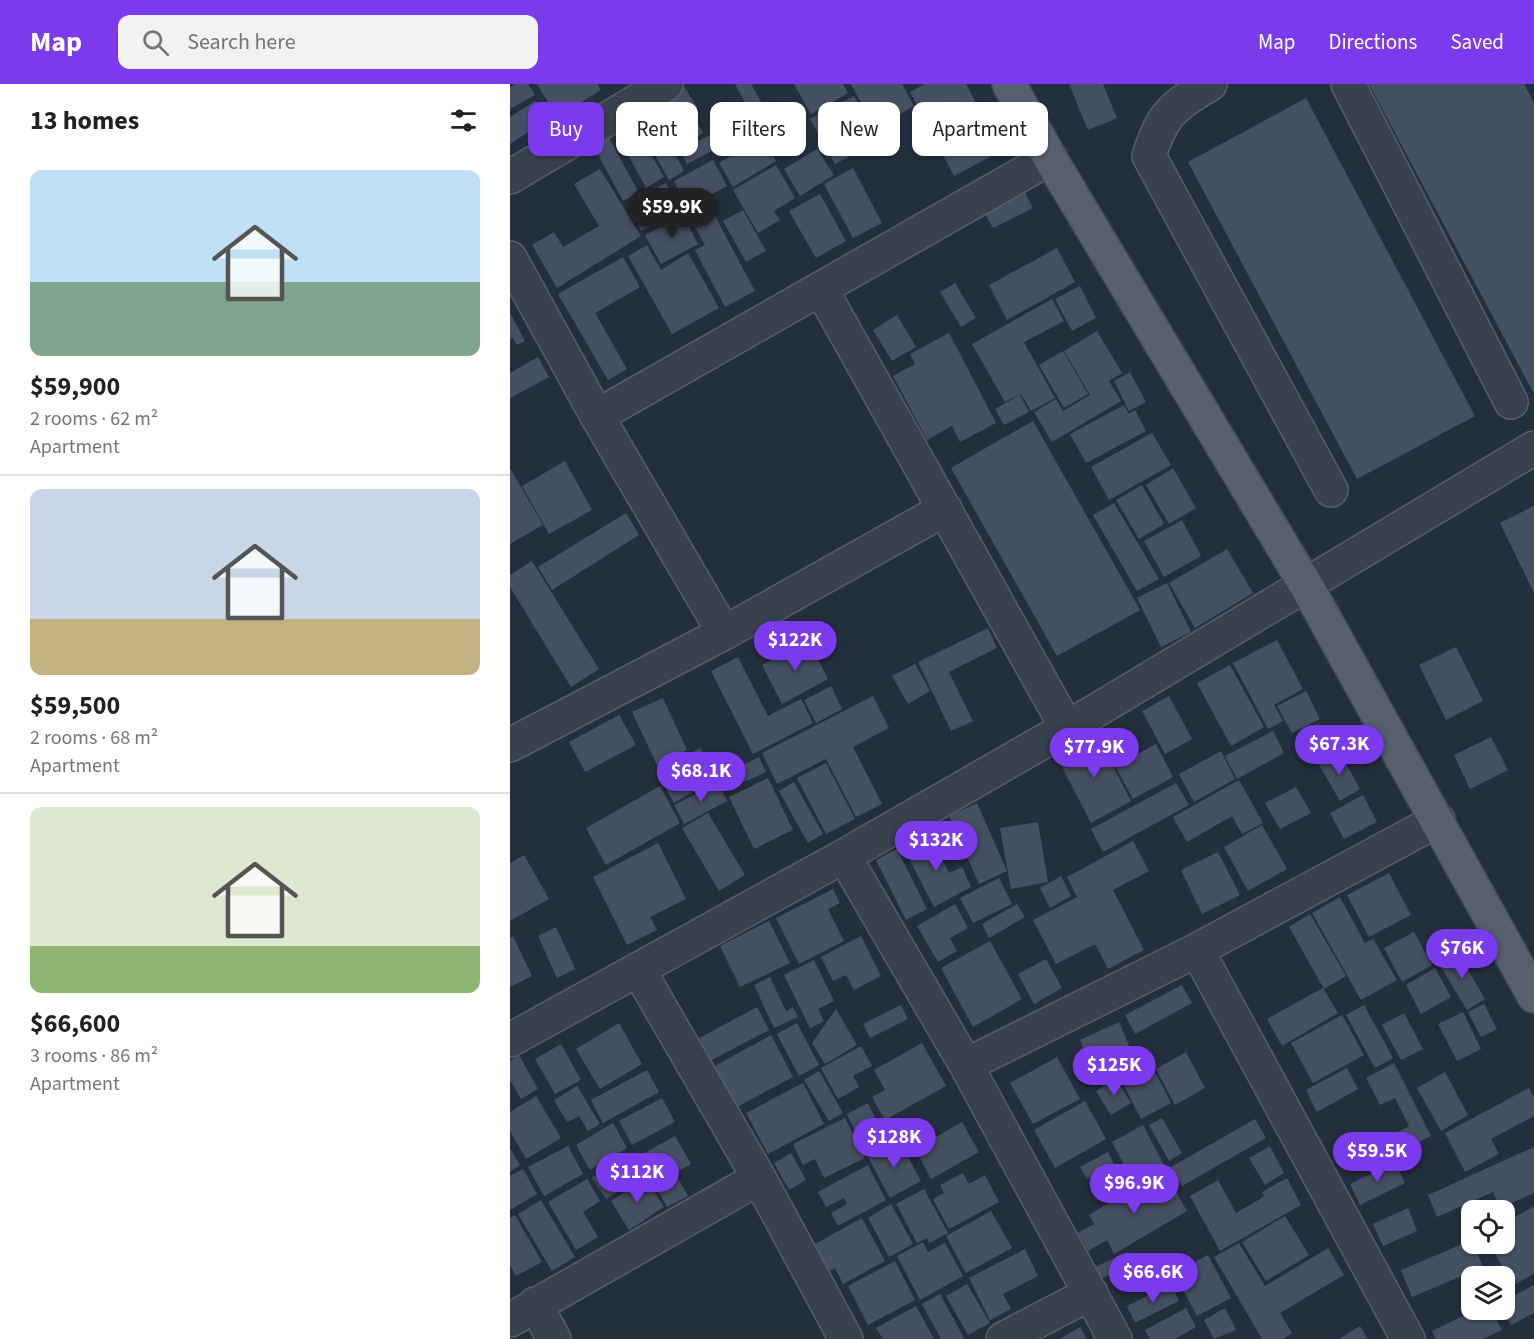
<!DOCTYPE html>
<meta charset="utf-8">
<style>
:root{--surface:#fff;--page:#f2f2f2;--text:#222;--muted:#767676;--line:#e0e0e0;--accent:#7c3aed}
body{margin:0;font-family:"Source Sans 3",sans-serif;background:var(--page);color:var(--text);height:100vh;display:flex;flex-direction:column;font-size:22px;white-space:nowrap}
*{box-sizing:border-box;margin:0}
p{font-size:20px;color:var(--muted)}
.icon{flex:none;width:33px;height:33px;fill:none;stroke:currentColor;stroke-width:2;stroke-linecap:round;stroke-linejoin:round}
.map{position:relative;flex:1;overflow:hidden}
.drawer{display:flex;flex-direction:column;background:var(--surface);width:510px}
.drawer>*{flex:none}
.top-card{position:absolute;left:18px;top:18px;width:570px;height:54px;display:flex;gap:12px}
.controls{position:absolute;left:951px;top:1116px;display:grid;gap:12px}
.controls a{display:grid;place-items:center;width:54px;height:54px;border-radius:12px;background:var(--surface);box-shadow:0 2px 4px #0004;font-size:30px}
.price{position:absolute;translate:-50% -51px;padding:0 14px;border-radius:21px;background:var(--accent);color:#fff;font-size:20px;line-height:39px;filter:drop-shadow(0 2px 3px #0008)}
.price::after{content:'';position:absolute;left:50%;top:36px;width:18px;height:14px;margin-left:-9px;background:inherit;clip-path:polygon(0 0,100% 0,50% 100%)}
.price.active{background:#222;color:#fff}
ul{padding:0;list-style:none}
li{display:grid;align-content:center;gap:12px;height:318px;padding:0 30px}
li+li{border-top:2px solid var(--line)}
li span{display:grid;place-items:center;height:186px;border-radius:12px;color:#555}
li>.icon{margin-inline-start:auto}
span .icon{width:108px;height:108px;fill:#fffc;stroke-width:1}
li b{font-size:26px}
h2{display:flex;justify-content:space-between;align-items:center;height:72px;padding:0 30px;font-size:26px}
.tag{padding:0 21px;border-radius:12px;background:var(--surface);box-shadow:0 2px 4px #0004;font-size:21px;line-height:54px}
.tag.active{background:var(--accent);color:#fff}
header{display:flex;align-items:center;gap:36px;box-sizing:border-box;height:84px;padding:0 30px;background:var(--accent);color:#fff}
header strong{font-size:28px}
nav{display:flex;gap:33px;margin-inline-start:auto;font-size:21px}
.search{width:420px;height:54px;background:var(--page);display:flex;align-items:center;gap:15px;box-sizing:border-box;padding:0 21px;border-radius:12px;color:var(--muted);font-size:22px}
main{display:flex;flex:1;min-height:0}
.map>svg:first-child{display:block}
.building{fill:#455162}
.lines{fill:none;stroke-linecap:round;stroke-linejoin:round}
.minor-casing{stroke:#565f6c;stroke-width:36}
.major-casing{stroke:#414a57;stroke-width:36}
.minor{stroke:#38414e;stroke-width:33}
.major{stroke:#56606e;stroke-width:33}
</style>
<header>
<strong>Map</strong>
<div class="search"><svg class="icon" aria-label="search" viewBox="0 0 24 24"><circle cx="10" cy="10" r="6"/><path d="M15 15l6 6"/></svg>Search here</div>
<nav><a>Map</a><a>Directions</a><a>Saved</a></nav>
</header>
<main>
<section class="drawer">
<h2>13 homes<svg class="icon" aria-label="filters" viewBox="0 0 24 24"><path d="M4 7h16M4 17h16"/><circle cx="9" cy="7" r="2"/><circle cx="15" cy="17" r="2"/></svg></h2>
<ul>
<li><span style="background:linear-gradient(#bfe0f5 60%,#7fa58c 0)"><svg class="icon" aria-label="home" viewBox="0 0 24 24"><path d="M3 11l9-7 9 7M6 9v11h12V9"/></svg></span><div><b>$59,900</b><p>2 rooms · 62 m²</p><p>Apartment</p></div></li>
<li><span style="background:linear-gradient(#c9d6e8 70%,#c2b280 0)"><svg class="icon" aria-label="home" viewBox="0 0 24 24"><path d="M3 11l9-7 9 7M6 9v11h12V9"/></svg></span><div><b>$59,500</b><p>2 rooms · 68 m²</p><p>Apartment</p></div></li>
<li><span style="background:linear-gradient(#dfe7d0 75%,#8fb573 0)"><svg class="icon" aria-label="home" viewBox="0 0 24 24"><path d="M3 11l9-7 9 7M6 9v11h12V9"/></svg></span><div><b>$66,600</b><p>3 rooms · 86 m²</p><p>Apartment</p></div></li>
</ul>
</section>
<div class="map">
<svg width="1024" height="1255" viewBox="0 0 1024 1255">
<rect width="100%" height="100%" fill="#242f3e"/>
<path class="building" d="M 6,0 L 18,0 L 25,11 L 0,25 L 0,3 Z
M 27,0 L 87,0 L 91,6 L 47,33 Z
M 225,0 L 241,0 L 259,32 L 246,39 Z
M 284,0 L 333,0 L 338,9 L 301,30 Z
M 341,0 L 392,0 L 404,22 L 365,44 Z
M 415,0 L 456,0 L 491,67 L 444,92 L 400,8 Z
M 559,0 L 593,0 L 607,34 L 578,46 Z
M 859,0 L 1014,0 L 1024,19 L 1024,310 Z
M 173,1 L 187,23 L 158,41 L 144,19 Z
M 344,12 L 369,57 L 325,80 L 300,35 Z
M 796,14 L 965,332 L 847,395 L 678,78 Z
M 25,17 L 37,36 L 0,60 L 0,33 Z
M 138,22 L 155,56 L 140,64 L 122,30 Z
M 182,30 L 193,49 L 169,63 L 159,44 Z
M 126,44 L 154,93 L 136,104 L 109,54 Z
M 97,50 L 129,109 L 113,117 L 82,59 Z
M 202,50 L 208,64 L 177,80 L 170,66 Z
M 252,53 L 266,77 L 223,103 L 209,79 Z
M 161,62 L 174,87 L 159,96 L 145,71 Z
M 307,65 L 324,91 L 290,112 L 274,85 Z
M 203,76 L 217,102 L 178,123 L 164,97 Z
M 266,81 L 285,114 L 264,127 L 270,136 L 248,149 L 223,106 Z
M 343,84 L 372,139 L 343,154 L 314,100 Z
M 90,85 L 131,152 L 47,204 L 22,161 L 44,148 L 53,163 L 89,142 L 64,100 Z
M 156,99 L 170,126 L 131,147 L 117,120 Z
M 513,105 L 523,124 L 483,144 L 473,126 Z
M 310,110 L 336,157 L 306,174 L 279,127 Z
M 197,117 L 245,207 L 215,223 L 185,166 L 195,161 L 177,128 Z
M 233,126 L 256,167 L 236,178 L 213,137 Z
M 173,131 L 188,160 L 151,180 L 135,151 Z
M 137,161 L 151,186 L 178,169 L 209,224 L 162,250 L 118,172 Z
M 547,164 L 565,198 L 497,236 L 479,201 Z
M 113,173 L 130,203 L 85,229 L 117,285 L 98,296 L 48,210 Z
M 445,199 L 466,234 L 451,243 L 430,208 Z
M 570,202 L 586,234 L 562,247 L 545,215 Z
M 542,215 L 554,237 L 514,258 L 545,314 L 521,327 L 511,310 L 495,318 L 462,260 Z
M 0,229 L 15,257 L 7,261 L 3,254 L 0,256 Z
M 387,231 L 406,263 L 382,277 L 363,246 Z
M 587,247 L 612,289 L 599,297 L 611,317 L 542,358 L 524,328 L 546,315 L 553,327 L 580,311 L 554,267 Z
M 439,249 L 486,339 L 450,358 L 442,342 L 417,356 L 383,292 L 405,280 L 400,270 Z
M 553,267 L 578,310 L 554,324 L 529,281 Z
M 28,273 L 39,293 L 0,314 L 0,289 Z
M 620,288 L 636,318 L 619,327 L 604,297 Z
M 510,311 L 519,328 L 494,341 L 485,325 Z
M 614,321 L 619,330 L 625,326 L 636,347 L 576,379 L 560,350 Z
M 523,337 L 630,526 L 547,572 L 441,384 Z
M 642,349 L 661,381 L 599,416 L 581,383 Z
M 55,377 L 82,426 L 39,450 L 12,402 Z
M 0,384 L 33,441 L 0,460 Z
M 663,384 L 686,424 L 659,440 L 636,401 Z
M 632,401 L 654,440 L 629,455 L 606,416 Z
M 604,419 L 649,495 L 627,507 L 583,431 Z
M 1024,422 L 1024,509 L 990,439 Z
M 116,429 L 129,451 L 42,506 L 28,483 Z
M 672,436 L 691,472 L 654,493 L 634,457 Z
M 717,465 L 743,509 L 685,544 L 659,499 Z
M 22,477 L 89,585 L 61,603 L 0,503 L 0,491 Z
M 657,499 L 681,548 L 651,563 L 627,514 Z
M 478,544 L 487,564 L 439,588 L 463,637 L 441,647 L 408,578 Z
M 298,556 L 318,595 L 272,620 L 252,581 Z
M 767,556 L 793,605 L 764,621 L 773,637 L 758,645 L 723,579 Z
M 946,563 L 973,617 L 936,636 L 909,581 Z
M 228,573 L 258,632 L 291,615 L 303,639 L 243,670 L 201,587 Z
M 405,580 L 420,607 L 398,620 L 382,592 Z
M 720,581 L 754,643 L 721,662 L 687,599 Z
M 321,602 L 332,625 L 306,639 L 294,616 Z
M 796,607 L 810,635 L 782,649 L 767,622 Z
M 363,612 L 379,644 L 343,663 L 372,720 L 346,733 L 316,675 L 267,700 L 252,669 Z
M 659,612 L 682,655 L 655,670 L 632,627 Z
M 153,614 L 177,666 L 147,681 L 122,628 Z
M 109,631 L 126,661 L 75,688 L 59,658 Z
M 763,647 L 774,669 L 727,695 L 715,672 Z
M 586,649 L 621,717 L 581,739 L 551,681 L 560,677 L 554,666 Z
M 981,653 L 998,686 L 960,705 L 944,671 Z
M 646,660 L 663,693 L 623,715 L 605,682 Z
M 190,664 L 207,694 L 164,719 L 154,701 L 165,694 L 158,682 Z
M 711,667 L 725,695 L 684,718 L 669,690 Z
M 829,667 L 850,705 L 830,717 L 808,679 Z
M 249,673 L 256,688 L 216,706 L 210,692 Z
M 316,679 L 345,735 L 316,750 L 287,694 Z
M 258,694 L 283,746 L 244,765 L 219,713 Z
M 729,696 L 753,739 L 732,750 L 722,732 L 677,758 L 663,733 Z
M 284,698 L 313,750 L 298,759 L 269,707 Z
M 208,699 L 217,717 L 174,740 L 164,721 Z
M 666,699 L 679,721 L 593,768 L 581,745 Z
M 150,702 L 170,739 L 96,781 L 76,744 Z
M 786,703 L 801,729 L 770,745 L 755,719 Z
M 853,711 L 867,738 L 834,755 L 820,729 Z
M 467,719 L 497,787 L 469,800 L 439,732 Z
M 198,729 L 235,791 L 209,807 L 172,744 Z
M 528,738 L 538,798 L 501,805 L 490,744 Z
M 752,741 L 777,785 L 738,807 L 714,763 Z
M 419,751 L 439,789 L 452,783 L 461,803 L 424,823 L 394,765 Z
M 623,757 L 639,787 L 603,806 L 634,866 L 598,885 L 585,860 L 546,880 L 523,836 L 567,813 L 557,793 Z
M 148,759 L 176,815 L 140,833 L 147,846 L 117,861 L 83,793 Z
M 387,765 L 417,825 L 396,836 L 366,776 Z
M 708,768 L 730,811 L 692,830 L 671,786 Z
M 14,771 L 39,815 L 0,837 L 0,779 Z
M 879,789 L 901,831 L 859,853 L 837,811 Z
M 551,792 L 561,812 L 540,824 L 530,804 Z
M 489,794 L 502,820 L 463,839 L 450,814 Z
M 323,805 L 330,819 L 318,825 L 334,857 L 289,880 L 266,834 Z
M 830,813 L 855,859 L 863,855 L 887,896 L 851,916 L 802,829 Z
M 445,820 L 458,844 L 440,854 L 447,867 L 428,878 L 407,842 Z
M 507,820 L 515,833 L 479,854 L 472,840 Z
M 800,830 L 836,892 L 814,905 L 779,843 Z
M 259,837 L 280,879 L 230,903 L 210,862 Z
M 46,843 L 65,885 L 47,894 L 28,852 Z
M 904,848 L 922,881 L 892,898 L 874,864 Z
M 3,852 L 22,892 L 0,903 L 0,854 Z
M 351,852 L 371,892 L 344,906 L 336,891 L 323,897 L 311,873 Z
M 480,857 L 512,915 L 463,943 L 431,884 Z
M 947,867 L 975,915 L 957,926 L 928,878 Z
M 536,875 L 552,904 L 524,920 L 508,890 Z
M 304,876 L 324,917 L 308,925 L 314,937 L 300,944 L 274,891 Z
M 925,884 L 941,913 L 911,930 L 896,901 Z
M 260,893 L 276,927 L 283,923 L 288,933 L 264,944 L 244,901 Z
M 672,901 L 682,919 L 625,950 L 615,931 Z
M 813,904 L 828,929 L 772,962 L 757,935 Z
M 974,920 L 987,945 L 971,953 L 958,928 Z
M 391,921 L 398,935 L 360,954 L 353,940 Z
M 854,921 L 883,974 L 865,984 L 836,931 Z
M 247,923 L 259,946 L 194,980 L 182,958 Z
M 326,925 L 347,961 L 315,980 L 302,959 Z
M 953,928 L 971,965 L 947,977 L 928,940 Z
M 894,929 L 913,965 L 891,976 L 872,941 Z
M 832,931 L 854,971 L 803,999 L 781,959 Z
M 609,938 L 624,973 L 584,990 L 570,956 Z
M 109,939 L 132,980 L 90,1005 L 66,965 Z
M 287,939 L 309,981 L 289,992 L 267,950 Z
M 261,951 L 283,993 L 227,1023 L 205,982 Z
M 412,959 L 436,1002 L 375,1036 L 362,1013 L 375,1006 L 364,986 Z
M 51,960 L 71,996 L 45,1010 L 25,975 Z
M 351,962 L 362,982 L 343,992 L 349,1003 L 328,1015 L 311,984 Z
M 635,968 L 661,1019 L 631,1035 L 605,984 Z
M 676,968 L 695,1004 L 665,1021 L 646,985 Z
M 9,971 L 28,1005 L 11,1015 L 0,996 L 0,977 Z
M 547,973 L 570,1015 L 523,1040 L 500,999 Z
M 884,979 L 921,1052 L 867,1080 L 859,1063 L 899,1042 L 885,1014 L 870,1021 L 856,994 Z
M 837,984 L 848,1005 L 807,1028 L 796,1006 Z
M 137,986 L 149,1008 L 93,1039 L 81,1016 Z
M 309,987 L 333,1029 L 319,1037 L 294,996 Z
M 935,988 L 958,1031 L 931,1047 L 907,1004 Z
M 606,995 L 621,1019 L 601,1031 L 586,1007 Z
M 293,999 L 314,1040 L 258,1070 L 236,1029 Z
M 67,1002 L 90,1040 L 78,1047 L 69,1032 L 57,1038 L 44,1016 Z
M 1019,1004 L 1024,1013 L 1024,1032 L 981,1055 L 989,1070 L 955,1088 L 935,1049 Z
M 26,1012 L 51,1054 L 16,1075 L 0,1047 L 0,1028 Z
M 152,1014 L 165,1038 L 122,1061 L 109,1037 Z
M 575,1017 L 596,1055 L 545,1084 L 524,1046 Z
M 358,1019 L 370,1044 L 381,1038 L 389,1054 L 356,1070 L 337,1030 Z
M 335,1034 L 355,1074 L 314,1094 L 305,1075 L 293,1081 L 283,1060 Z
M 652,1034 L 672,1069 L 659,1077 L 639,1041 Z
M 745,1035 L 756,1054 L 672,1102 L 661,1083 Z
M 452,1038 L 469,1068 L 421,1095 L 405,1065 Z
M 103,1039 L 117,1064 L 80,1086 L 66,1061 Z
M 633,1041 L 654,1081 L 623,1098 L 602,1058 Z
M 165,1052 L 181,1080 L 165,1089 L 178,1112 L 157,1123 L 129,1072 Z
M 389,1056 L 411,1097 L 380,1114 L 358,1073 Z
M 58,1062 L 73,1090 L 34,1112 L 18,1083 Z
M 760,1062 L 774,1089 L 755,1101 L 739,1074 Z
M 1024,1063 L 1024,1109 L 990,1124 L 983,1108 L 927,1133 L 918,1111 Z
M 0,1064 L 10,1081 L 0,1088 Z
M 598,1068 L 615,1102 L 596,1112 L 584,1091 L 577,1095 L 570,1083 Z
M 281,1069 L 296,1096 L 279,1106 L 264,1079 Z
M 885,1078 L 895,1099 L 850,1121 L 840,1100 Z
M 358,1081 L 376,1116 L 328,1142 L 321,1129 L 337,1120 L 334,1114 L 316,1123 L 308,1108 Z
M 99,1083 L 113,1104 L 96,1115 L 82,1094 Z
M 13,1085 L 27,1110 L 0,1126 L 0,1092 Z
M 654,1087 L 677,1127 L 604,1170 L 597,1156 L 578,1167 L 568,1149 L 584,1140 L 579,1131 Z
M 453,1089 L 459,1100 L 475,1091 L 489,1118 L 439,1145 L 423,1115 L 434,1109 L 430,1101 Z
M 777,1094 L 791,1121 L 710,1167 L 680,1112 L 708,1096 L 726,1129 L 755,1112 L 752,1108 Z
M 77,1095 L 90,1117 L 73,1128 L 88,1153 L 66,1166 L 38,1118 Z
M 136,1095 L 154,1123 L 119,1146 L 101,1117 Z
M 414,1105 L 438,1149 L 419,1159 L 417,1154 L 407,1159 L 386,1120 Z
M 31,1116 L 65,1173 L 42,1187 L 8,1130 Z
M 381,1120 L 403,1160 L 379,1173 L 358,1134 Z
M 1024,1122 L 1024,1190 L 1003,1201 L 979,1160 L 994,1160 L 994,1139 Z
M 898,1124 L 907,1147 L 873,1162 L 863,1140 Z
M 481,1127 L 502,1164 L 456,1189 L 436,1152 Z
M 5,1131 L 32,1178 L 6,1192 L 0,1181 L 0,1134 Z
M 775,1132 L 799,1171 L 756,1197 L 732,1158 Z
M 352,1134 L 375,1177 L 333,1200 L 325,1184 L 319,1187 L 305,1160 Z
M 962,1156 L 973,1183 L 902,1213 L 891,1186 Z
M 413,1158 L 418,1168 L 435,1159 L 453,1192 L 410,1216 L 387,1172 Z
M 729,1159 L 755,1202 L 818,1164 L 834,1191 L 770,1229 L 782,1249 L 773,1255 L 752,1255 L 704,1173 Z
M 515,1165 L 528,1192 L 493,1210 L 501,1225 L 480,1236 L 459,1194 Z
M 618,1168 L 624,1180 L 591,1195 L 585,1183 Z
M 698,1171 L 721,1214 L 687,1232 L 664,1189 Z
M 385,1177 L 405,1216 L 358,1241 L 338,1202 Z
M 457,1200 L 480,1239 L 458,1251 L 436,1212 Z
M 661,1200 L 669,1217 L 625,1239 L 617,1222 Z
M 1024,1201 L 1024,1229 L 1001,1241 L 992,1226 L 994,1226 L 994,1217 Z
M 430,1210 L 454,1254 L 453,1255 L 431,1255 L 412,1220 Z
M 406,1222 L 424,1255 L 373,1255 L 366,1244 Z
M 676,1224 L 686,1243 L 665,1255 L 640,1255 L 635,1246 Z
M 715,1224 L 726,1246 L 704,1255 L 694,1236 Z
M 965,1226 L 981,1226 L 992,1246 L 973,1255 L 926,1255 L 922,1247 Z
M 850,1242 L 858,1255 L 829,1255 Z
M 570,1243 L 577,1255 L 550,1255 Z"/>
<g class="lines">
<defs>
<path id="minor" d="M 700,0 C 662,23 653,29 639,72 L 821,406
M 838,0 L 1001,318
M 0,93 L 156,0
M 0,174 L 87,332 L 214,549
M 311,205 L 557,644
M 87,332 L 540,74
M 0,661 L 214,549 L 435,425
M 334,772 L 456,981 L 605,1255
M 687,866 L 898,1255
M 128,885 L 249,1094 L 336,1255
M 0,956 L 334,772 L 557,644 L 1024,364
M 456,981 L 687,866 L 928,736
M 25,1220 L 44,1255
M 0,1236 L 249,1094
M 493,1255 L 581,1209"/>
<path id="major" d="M 499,0 L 540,74 L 797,503 L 1024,912"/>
</defs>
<use href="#minor" class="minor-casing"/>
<use href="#major" class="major-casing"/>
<use href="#minor" class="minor"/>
<use href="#major" class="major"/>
</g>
</svg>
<div class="controls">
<a><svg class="icon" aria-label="locate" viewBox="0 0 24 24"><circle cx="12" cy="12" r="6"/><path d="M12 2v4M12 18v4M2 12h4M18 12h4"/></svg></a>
<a><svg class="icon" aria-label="layers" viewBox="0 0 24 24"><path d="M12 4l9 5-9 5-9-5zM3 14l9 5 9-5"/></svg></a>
</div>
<b class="price active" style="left:162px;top:155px">$59.9K</b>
<b class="price" style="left:285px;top:588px">$122K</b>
<b class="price" style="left:829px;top:692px">$67.3K</b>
<b class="price" style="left:584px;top:695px">$77.9K</b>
<b class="price" style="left:191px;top:719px">$68.1K</b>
<b class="price" style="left:426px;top:788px">$132K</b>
<b class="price" style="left:952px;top:896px">$76K</b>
<b class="price" style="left:604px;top:1013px">$125K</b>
<b class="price" style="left:384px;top:1085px">$128K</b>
<b class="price" style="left:867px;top:1099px">$59.5K</b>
<b class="price" style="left:127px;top:1120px">$112K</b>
<b class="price" style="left:624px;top:1131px">$96.9K</b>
<b class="price" style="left:643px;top:1220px">$66.6K</b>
<div class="top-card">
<a class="tag active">Buy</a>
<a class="tag">Rent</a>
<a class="tag">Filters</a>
<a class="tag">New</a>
<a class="tag">Apartment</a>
</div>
</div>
</main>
